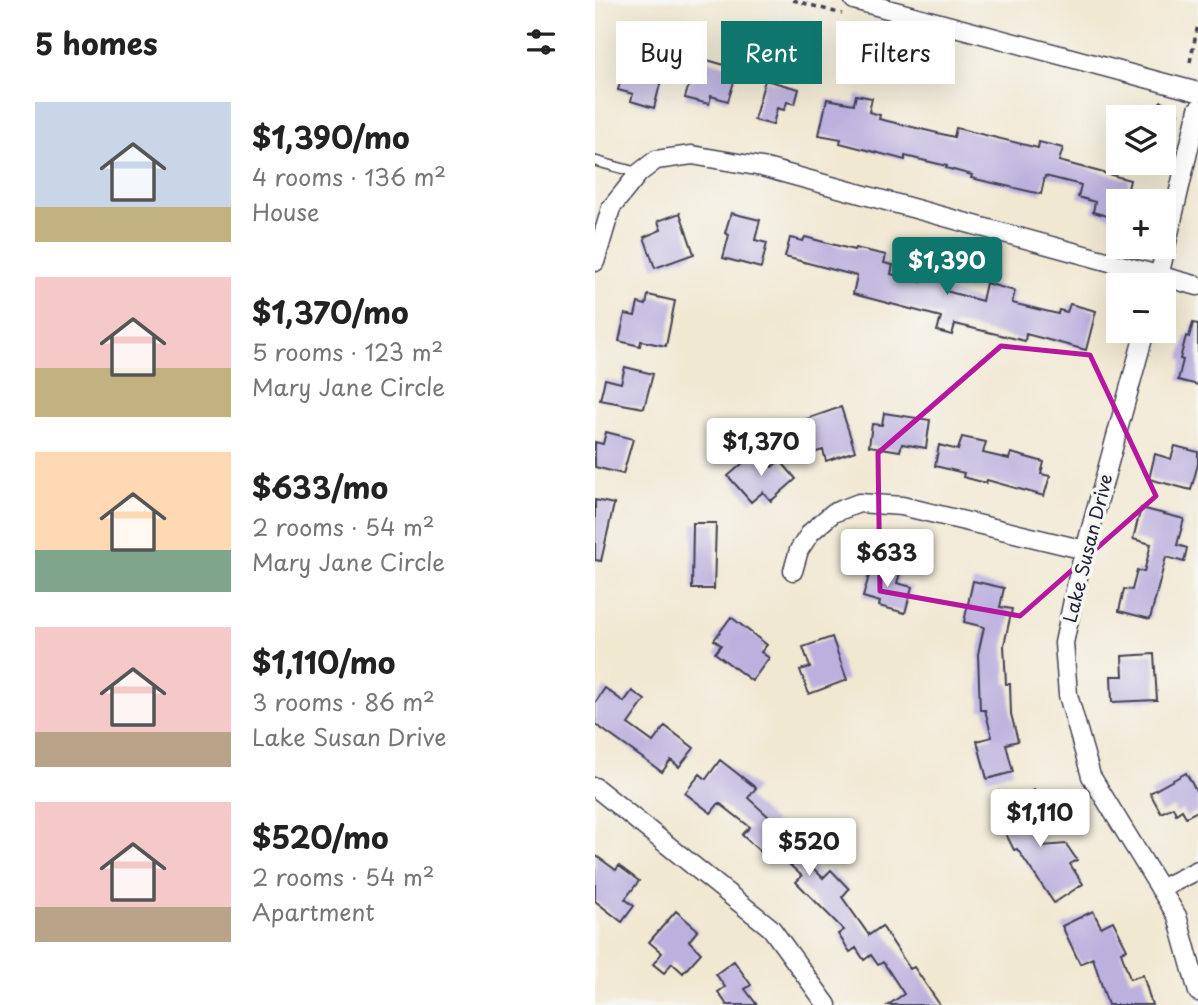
<!DOCTYPE html>
<meta charset="utf-8">
<style>
:root{--surface:#fff;--page:#f6f6f6;--text:#222;--muted:#767676;--accent:#0f766e}
body{margin:0;font-family:"Playpen Sans",sans-serif;background:var(--page);color:var(--text);height:100vh;display:flex;flex-direction:column;font-size:26px;white-space:nowrap}
*{box-sizing:border-box;margin:0}
p{font-size:23px;color:var(--muted)}
.icon{flex:none;width:38px;height:38px;fill:none;stroke:currentColor;stroke-width:2;stroke-linecap:round;stroke-linejoin:round}
.map{position:relative;flex:1;overflow:hidden}
.panel{display:flex;flex-direction:column;background:var(--surface);width:595px}
.panel>*{flex:none}
.top-card{position:absolute;left:21px;top:21px;width:476px;height:63px;display:flex;gap:14px}
.fabs{position:absolute;left:511px;top:105px;display:grid;gap:14px}
.fabs a{display:grid;place-items:center;width:70px;height:70px;border-radius:0px;background:var(--surface);box-shadow:0 7px 28px #0002;font-size:35px}
.price{position:absolute;translate:-50% -60px;padding:0 16px;border-radius:7px;background:#fff;color:#222;font-size:23px;line-height:46px;filter:drop-shadow(0 2px 4px #0008)}
.price::after{content:'';position:absolute;left:50%;top:42px;width:21px;height:16px;margin-left:-10px;background:inherit;clip-path:polygon(0 0,100% 0,50% 100%)}
.price.active{background:var(--accent);color:#fff}
ul{padding:0;list-style:none}
li{display:flex;align-items:center;gap:21px;height:175px;padding:0 35px}
li span{display:grid;place-items:center;flex:none;width:196px;height:140px;border-radius:0px;color:#555}
li>.icon{margin-inline-start:auto}
span .icon{width:84px;height:84px;fill:#fffc;stroke-width:1}
li b{font-size:30px}
h2{display:flex;justify-content:space-between;align-items:center;height:84px;padding:0 35px;font-size:30px}
.chip{padding:0 24px;border-radius:0px;background:var(--surface);box-shadow:0 7px 28px #0002;font-size:24px;line-height:63px}
.chip.active{background:var(--accent);color:#fff}
main{display:flex;flex:1;min-height:0}
.map>svg:first-child{display:block}
.building{fill:#bcb1de}
.lines{fill:none;stroke-linecap:round;stroke-linejoin:round}
.service-casing{stroke:#414052;stroke-width:12}
.minor-casing{stroke:#414052;stroke-width:21}
.path{stroke:#414052;stroke-width:3.5;stroke-dasharray:5 5;stroke-linecap:butt}
.service{stroke:#fff;stroke-width:9}
.minor{stroke:#fff;stroke-width:18}
.marked{fill:none;stroke:#b5179e;stroke-width:5;stroke-linejoin:round}
.labels{text-anchor:middle;dominant-baseline:central;stroke-width:7;stroke-linejoin:round;paint-order:stroke}
.street-label{font-size:18px;fill:#22223b;stroke:#f6f6f2}
</style>
<main>
<section class="panel">
<h2>5 homes<svg class="icon" aria-label="filters" viewBox="0 0 24 24"><path d="M4 7h16M4 17h16"/><circle cx="9" cy="7" r="2"/><circle cx="15" cy="17" r="2"/></svg></h2>
<ul>
<li><span style="background:linear-gradient(#c9d6e8 75%,#c2b280 0)"><svg class="icon" aria-label="home" viewBox="0 0 24 24"><path d="M3 11l9-7 9 7M6 9v11h12V9"/></svg></span><div><b>$1,390/mo</b><p>4 rooms · 136 m²</p><p>House</p></div></li>
<li><span style="background:linear-gradient(#f6c9c9 65%,#c2b280 0)"><svg class="icon" aria-label="home" viewBox="0 0 24 24"><path d="M3 11l9-7 9 7M6 9v11h12V9"/></svg></span><div><b>$1,370/mo</b><p>5 rooms · 123 m²</p><p>Mary Jane Circle</p></div></li>
<li><span style="background:linear-gradient(#ffd9b3 70%,#7fa58c 0)"><svg class="icon" aria-label="home" viewBox="0 0 24 24"><path d="M3 11l9-7 9 7M6 9v11h12V9"/></svg></span><div><b>$633/mo</b><p>2 rooms · 54 m²</p><p>Mary Jane Circle</p></div></li>
<li><span style="background:linear-gradient(#f6c9c9 75%,#b9a48a 0)"><svg class="icon" aria-label="home" viewBox="0 0 24 24"><path d="M3 11l9-7 9 7M6 9v11h12V9"/></svg></span><div><b>$1,110/mo</b><p>3 rooms · 86 m²</p><p>Lake Susan Drive</p></div></li>
<li><span style="background:linear-gradient(#f6c9c9 75%,#b9a48a 0)"><svg class="icon" aria-label="home" viewBox="0 0 24 24"><path d="M3 11l9-7 9 7M6 9v11h12V9"/></svg></span><div><b>$520/mo</b><p>2 rooms · 54 m²</p><p>Apartment</p></div></li>
</ul>
</section>
<div class="map">
<svg width="603" height="1005" viewBox="0 0 603 1005">
<rect width="100%" height="100%" fill="#f6f6f2"/>
<filter id="ink" filterUnits="userSpaceOnUse"><feTurbulence type="fractalNoise" baseFrequency=".0143" numOctaves="2"/><feDisplacementMap in="SourceGraphic" scale="14" xChannelSelector="R" yChannelSelector="G"/><feConvolveMatrix kernelMatrix="1 2 1 2 8 2 1 2 1" color-interpolation-filters="sRGB"/></filter>
<filter id="wash" filterUnits="userSpaceOnUse"><feTurbulence type="fractalNoise" baseFrequency=".00686" numOctaves="4" result="noise"/><feDisplacementMap in="SourceGraphic" scale="28" xChannelSelector="R" yChannelSelector="G"/><feGaussianBlur stdDeviation="1.57" result="paint"/><feColorMatrix in="noise" values="0 0 0 0 0 0 0 0 0 0 0 0 0 0 0 0 0 1.4 0 .05"/><feComposite in="paint" operator="in"/></filter>
<g filter="url(#wash)">
<rect width="100%" height="100%" fill="#f1e8d2"/>
<g id="blocks">
<path class="building" d="M 102,57 L 143,69 L 133,101 L 116,96 L 114,104 L 90,98 Z
M 32,59 L 69,69 L 59,108 L 36,101 L 38,94 L 23,90 Z
M 170,80 L 204,89 L 200,104 L 192,102 L 189,110 L 182,108 L 178,125 L 159,120 Z
M 261,95 L 277,98 L 274,112 L 285,115 L 284,119 L 359,137 L 361,128 L 443,148 L 444,142 L 468,148 L 464,161 L 535,180 L 530,201 L 523,201 L 523,219 L 498,212 L 500,202 L 483,197 L 486,185 L 450,176 L 446,194 L 376,178 L 377,175 L 351,168 L 352,166 L 310,156 L 310,160 L 245,143 L 246,139 L 224,135 L 232,99 L 259,104 Z
M 85,213 L 99,254 L 60,268 L 49,237 L 66,230 L 63,221 Z
M 136,213 L 165,220 L 160,240 L 172,243 L 166,268 L 128,258 L 134,235 L 130,233 Z
M 210,237 L 259,250 L 260,248 L 291,255 L 289,263 L 298,265 L 296,274 L 326,282 L 330,267 L 350,273 L 347,280 L 354,282 L 351,291 L 387,301 L 391,283 L 420,291 L 417,303 L 463,314 L 464,310 L 472,312 L 475,304 L 501,311 L 491,350 L 431,334 L 430,341 L 360,324 L 357,335 L 342,331 L 346,317 L 258,294 L 262,276 L 190,257 L 195,238 L 208,241 Z
M 53,295 L 80,301 L 71,346 L 46,341 L 45,346 L 24,341 L 30,314 L 40,316 L 43,303 L 51,305 Z
M 598,323 L 603,324 L 603,385 L 583,380 L 588,360 L 585,359 L 591,336 L 594,337 Z
M 30,367 L 58,374 L 49,408 L 5,400 L 10,379 L 26,383 Z
M 246,407 L 260,451 L 231,461 L 228,450 L 208,456 L 197,424 Z
M 289,413 L 335,420 L 331,448 L 307,444 L 305,451 L 274,446 L 277,424 L 287,425 Z
M 11,432 L 38,439 L 28,474 L 0,467 L 0,442 L 8,444 Z
M 367,437 L 391,442 L 388,453 L 414,459 L 416,453 L 449,462 L 446,474 L 455,476 L 449,496 L 392,480 L 391,483 L 368,477 L 369,473 L 340,466 L 344,445 L 363,450 Z
M 580,446 L 603,452 L 603,464 L 596,490 L 554,479 L 560,454 L 576,459 Z
M 163,450 L 177,467 L 185,460 L 201,479 L 176,501 L 168,492 L 156,502 L 133,476 Z
M 0,500 L 19,504 L 6,561 L 0,560 Z
M 546,508 L 589,519 L 582,545 L 592,548 L 589,562 L 571,557 L 555,619 L 524,611 L 529,589 L 537,590 L 542,570 L 549,572 L 556,544 L 538,539 Z
M 98,523 L 121,523 L 119,589 L 97,589 Z
M 277,565 L 305,573 L 302,583 L 317,587 L 310,613 L 284,606 L 285,602 L 268,597 Z
M 378,581 L 409,588 L 405,607 L 417,609 L 409,645 L 411,684 L 415,684 L 416,714 L 423,741 L 411,744 L 418,772 L 392,779 L 382,741 L 397,737 L 390,710 L 385,710 L 383,654 L 389,627 L 369,622 Z
M 136,617 L 172,645 L 166,652 L 174,658 L 157,681 L 120,653 L 126,645 L 119,640 Z
M 237,637 L 252,680 L 214,694 L 205,670 L 215,667 L 208,647 Z
M 559,654 L 562,700 L 517,702 L 516,676 L 528,676 L 527,656 Z
M 10,688 L 29,702 L 37,691 L 50,700 L 33,724 L 58,742 L 70,726 L 99,748 L 84,767 L 76,760 L 67,772 L 0,724 L 0,703 Z
M 125,760 L 161,788 L 153,798 L 206,846 L 201,851 L 228,878 L 236,870 L 254,889 L 247,897 L 274,935 L 287,926 L 315,969 L 319,967 L 345,1005 L 293,1005 L 309,994 L 288,962 L 283,965 L 276,955 L 269,960 L 261,948 L 255,952 L 243,934 L 249,930 L 201,882 L 207,876 L 174,846 L 167,853 L 147,835 L 155,827 L 124,803 L 116,813 L 90,793 L 105,774 L 111,779 Z
M 591,773 L 603,794 L 603,811 L 591,817 L 587,810 L 581,814 L 578,807 L 566,813 L 555,793 Z
M 439,790 L 451,816 L 436,823 L 447,846 L 471,844 L 482,860 L 475,864 L 488,884 L 459,903 L 422,849 L 419,850 L 403,818 L 424,808 L 420,799 Z
M 0,855 L 21,870 L 24,866 L 44,881 L 30,899 L 39,906 L 27,922 L 0,901 Z
M 81,911 L 103,930 L 94,941 L 106,953 L 88,973 L 77,963 L 69,973 L 58,964 L 67,953 L 54,942 Z
M 498,911 L 506,927 L 518,921 L 532,949 L 526,952 L 535,979 L 548,975 L 557,1005 L 513,1005 L 498,958 L 485,964 L 467,926 Z
M 139,961 L 156,985 L 150,989 L 162,1005 L 132,1005 L 123,992 L 130,987 L 121,974 Z"/>
</g>
</g>
<g filter="url(#ink)">
<use href="#blocks" fill-opacity="0" stroke="#414052" stroke-width="2"/>
<g class="lines">
<defs>
<path id="service" d="M 0,161 L 44,173"/>
<path id="minor" d="M 259,0 L 603,92
M 0,262 L 16,208 L 44,173 L 61,160 L 97,155 L 167,167 L 603,286
M 562,285 L 603,109
M 550,331 L 484,572 L 469,643 L 473,695 L 496,776 L 582,916 L 603,992
M 198,571 L 204,550 L 216,532 L 238,513 L 264,503 L 307,506 L 490,550
M 0,787 L 176,928 L 232,1005
M 565,889 L 603,870"/>
</defs>
<use href="#service" class="service-casing"/>
<use href="#minor" class="minor-casing"/>
<path class="path" d="M 198,0 L 247,14
M 595,62 L 603,25
M 565,101 L 577,112 L 584,114"/>
<use href="#service" class="service"/>
<use href="#minor" class="minor"/>
</g>
</g>
<path class="marked" d="M 406,346 L 495,355 L 561,496 L 425,616 L 285,591 L 283,453 Z"/>
<g class="labels">
<g class="street-label">
<text transform="translate(492 548) rotate(-76)">Lake Susan Drive</text>
</g>
</g>
</svg>
<div class="fabs">
<a><svg class="icon" aria-label="layers" viewBox="0 0 24 24"><path d="M12 4l9 5-9 5-9-5zM3 14l9 5 9-5"/></svg></a>
<a>+</a>
<a>−</a>
</div>
<b class="price active" style="left:352px;top:297px">$1,390</b>
<b class="price" style="left:166px;top:478px">$1,370</b>
<b class="price" style="left:292px;top:589px">$633</b>
<b class="price" style="left:445px;top:849px">$1,110</b>
<b class="price" style="left:214px;top:878px">$520</b>
<div class="top-card">
<a class="chip">Buy</a>
<a class="chip active">Rent</a>
<a class="chip">Filters</a>
</div>
</div>
</main>
